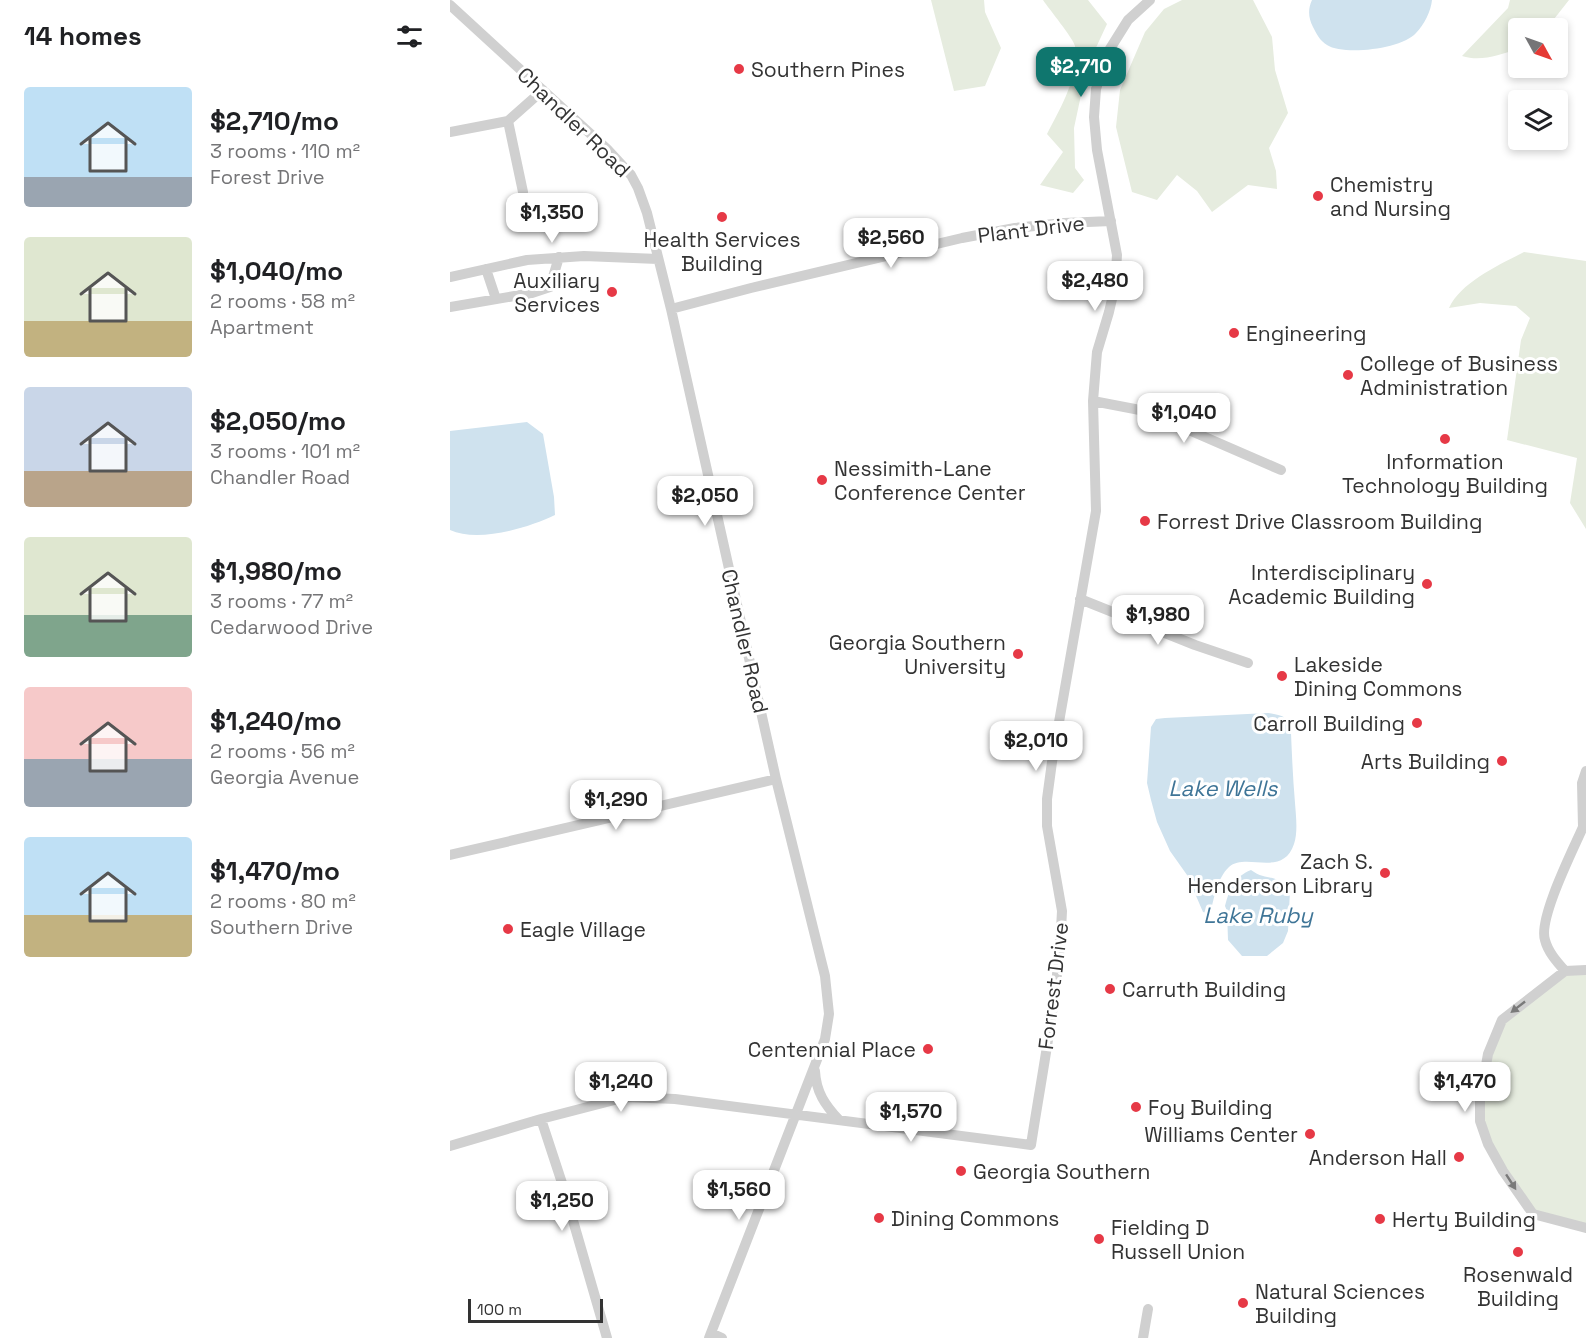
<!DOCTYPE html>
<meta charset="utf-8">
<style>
:root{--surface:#fff;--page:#f2f2f2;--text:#202124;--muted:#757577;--accent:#0f766e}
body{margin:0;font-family:"Space Grotesk",sans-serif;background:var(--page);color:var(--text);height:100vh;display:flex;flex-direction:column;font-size:22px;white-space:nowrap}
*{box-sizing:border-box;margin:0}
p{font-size:20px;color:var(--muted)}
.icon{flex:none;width:33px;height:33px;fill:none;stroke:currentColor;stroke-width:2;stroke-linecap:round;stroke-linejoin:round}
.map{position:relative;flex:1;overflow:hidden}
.drawer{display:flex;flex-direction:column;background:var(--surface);width:450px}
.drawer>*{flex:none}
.needle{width:39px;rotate:130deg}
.buttons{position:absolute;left:1058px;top:18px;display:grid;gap:12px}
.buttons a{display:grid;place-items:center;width:60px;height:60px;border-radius:6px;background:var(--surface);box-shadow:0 3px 9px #0003;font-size:30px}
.scale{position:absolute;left:18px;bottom:15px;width:135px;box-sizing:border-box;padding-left:6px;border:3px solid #333;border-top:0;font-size:16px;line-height:21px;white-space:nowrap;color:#333;-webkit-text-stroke:4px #fff;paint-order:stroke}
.price{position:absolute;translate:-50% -51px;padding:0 14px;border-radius:12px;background:#fff;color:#222;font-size:20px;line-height:39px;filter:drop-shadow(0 2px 3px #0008)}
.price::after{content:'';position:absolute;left:50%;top:36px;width:18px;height:14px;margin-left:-9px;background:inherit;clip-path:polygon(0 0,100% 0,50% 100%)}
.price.on{background:var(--accent);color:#fff}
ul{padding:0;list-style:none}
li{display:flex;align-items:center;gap:18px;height:150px;padding:0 24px}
li span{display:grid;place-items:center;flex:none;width:168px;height:120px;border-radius:6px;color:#555}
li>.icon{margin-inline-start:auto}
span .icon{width:72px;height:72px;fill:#fffc;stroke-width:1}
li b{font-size:26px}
h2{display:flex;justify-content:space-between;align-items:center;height:72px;padding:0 24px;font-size:26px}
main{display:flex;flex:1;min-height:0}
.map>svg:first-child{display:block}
.green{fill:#e6ecdf}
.water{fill:#cfe2ee}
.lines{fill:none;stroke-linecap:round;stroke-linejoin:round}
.minor{stroke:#d0d0d0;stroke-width:10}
.oneway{fill:#7a7a7a}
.poi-dot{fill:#e63946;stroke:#fff;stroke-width:2}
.labels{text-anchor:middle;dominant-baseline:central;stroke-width:6;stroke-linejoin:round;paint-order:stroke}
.poi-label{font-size:21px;fill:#333;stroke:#fff;text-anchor:start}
.street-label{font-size:21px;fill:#333;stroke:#fff}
.water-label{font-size:22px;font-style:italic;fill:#3f7597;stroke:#fff}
</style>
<main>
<section class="drawer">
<h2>14 homes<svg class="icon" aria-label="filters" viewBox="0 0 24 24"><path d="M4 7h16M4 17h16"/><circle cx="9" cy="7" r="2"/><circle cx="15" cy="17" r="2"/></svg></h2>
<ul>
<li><span style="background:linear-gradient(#bfe0f5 75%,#9aa5b1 0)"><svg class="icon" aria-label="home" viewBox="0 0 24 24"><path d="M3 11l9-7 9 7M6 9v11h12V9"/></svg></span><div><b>$2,710/mo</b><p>3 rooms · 110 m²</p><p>Forest Drive</p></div></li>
<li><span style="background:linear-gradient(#dfe7d0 70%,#c2b280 0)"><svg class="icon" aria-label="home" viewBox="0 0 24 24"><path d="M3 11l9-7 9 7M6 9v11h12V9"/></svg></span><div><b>$1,040/mo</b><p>2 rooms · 58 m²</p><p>Apartment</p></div></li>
<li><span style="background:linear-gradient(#c9d6e8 70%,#b9a48a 0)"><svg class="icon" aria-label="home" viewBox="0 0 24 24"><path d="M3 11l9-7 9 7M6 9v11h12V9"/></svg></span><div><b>$2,050/mo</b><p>3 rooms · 101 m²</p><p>Chandler Road</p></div></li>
<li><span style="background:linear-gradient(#dfe7d0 65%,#7fa58c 0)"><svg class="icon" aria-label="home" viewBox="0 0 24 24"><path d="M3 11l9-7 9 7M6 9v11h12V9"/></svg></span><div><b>$1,980/mo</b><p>3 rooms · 77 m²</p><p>Cedarwood Drive</p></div></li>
<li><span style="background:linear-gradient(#f6c9c9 60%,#9aa5b1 0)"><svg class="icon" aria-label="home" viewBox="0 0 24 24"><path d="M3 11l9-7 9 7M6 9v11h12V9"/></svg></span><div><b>$1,240/mo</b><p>2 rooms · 56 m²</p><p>Georgia Avenue</p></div></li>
<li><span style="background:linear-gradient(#bfe0f5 65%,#c2b280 0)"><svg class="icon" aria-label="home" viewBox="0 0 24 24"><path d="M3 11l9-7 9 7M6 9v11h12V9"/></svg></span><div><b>$1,470/mo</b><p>2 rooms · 80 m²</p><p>Southern Drive</p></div></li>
</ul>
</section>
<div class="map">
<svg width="1136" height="1338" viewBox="0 0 1136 1338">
<rect width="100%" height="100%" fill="#fff"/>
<path class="green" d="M 481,0 L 534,0 L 535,12 L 551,48 L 535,86 L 504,91 Z
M 593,0 L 638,0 L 657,24 L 637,67 L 624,128 L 625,168 L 634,180 L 623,193 L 590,185 L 613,152 L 597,134 C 610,109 630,75 625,46 C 623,38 599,9 593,0 Z
M 732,0 L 803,0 L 822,37 L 825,70 L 838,113 L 819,148 L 826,171 L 827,189 L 798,185 L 762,212 L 747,191 L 727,175 L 707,200 L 682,192 L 666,127 L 670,90 L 695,32 L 714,9 Z
M 1060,0 L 1119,0 L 1097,28 L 1068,28 L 1068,49 C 1049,55 1031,62 1012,56 L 1058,8 Z
M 1074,252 L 1136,261 L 1136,529 L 1120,503 L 1127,458 L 1057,440 L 1071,340 L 1080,318 L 1066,306 L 1030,303 L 999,308 C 1011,282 1049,265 1074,252 Z
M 1136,970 L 1136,1228 L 1083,1214 L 1038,1144 L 1030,1099 L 1052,1020 L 1115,971 Z"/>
<path class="water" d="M 862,0 L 982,0 C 981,11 974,25 966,33 C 952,49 894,56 877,45 C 870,41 866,33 863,27 C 858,18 858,8 862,0 Z
M 77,422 L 93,434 L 104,497 L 105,515 C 78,528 28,543 0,530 L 0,431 Z
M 818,713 C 835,716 837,716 841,733 C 842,757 843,780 845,803 C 846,816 848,832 844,844 C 833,878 796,852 779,867 C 767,878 764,899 760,914 L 753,912 L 737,875 L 720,851 L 707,822 L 701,800 L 697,783 L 701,727 L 706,719 L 715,718 Z
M 801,870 C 817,882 826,872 840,891 L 838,931 L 833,943 L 817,956 L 792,956 L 778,940 L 777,911 L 775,906 C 780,888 784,877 801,870 Z"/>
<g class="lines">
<path class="minor" d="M 0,5 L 157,149 L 181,175 L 188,188 L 197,213 L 221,309 L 326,779 L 375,976 L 379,1014 L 375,1039 L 259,1338
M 58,121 L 73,192
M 0,132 L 58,121 L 93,90
M 36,269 L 46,299
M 0,277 L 77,260 L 134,256 L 208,259
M 0,307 L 82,293 L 100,287 L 109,257
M 221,309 L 301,288 L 512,238 L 565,228 L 614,223 L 661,221
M 643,401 L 695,411 L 831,470
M 630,599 L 745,645 L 798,663
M 1133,827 L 1132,783 L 1136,771
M 0,855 L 326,779
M 1115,971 L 1052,1020 L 1038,1054 L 1030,1099 L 1030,1121 L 1038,1144 L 1053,1171 L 1083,1214 L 1136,1228
M 1115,971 C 1107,962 1098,952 1095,940 C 1088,919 1123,850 1133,827 L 1136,824
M 1115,971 L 1136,970
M 365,1071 C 366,1092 375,1105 389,1120
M 91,1119 L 113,1186 L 157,1338
M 0,1146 L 91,1119 L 176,1097 L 225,1099 L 581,1145 C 593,1067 609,989 612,911 L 597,826 L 597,799 L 602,762 L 646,511 L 643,401 L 647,352 L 659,312 L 665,286 L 667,255 L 647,150 L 644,117 L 646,89 L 658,52 L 678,20 L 700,0
M 261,1333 L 272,1338
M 693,1338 L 698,1309"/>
</g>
<defs><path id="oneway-solid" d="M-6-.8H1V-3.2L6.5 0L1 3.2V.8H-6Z" transform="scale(1.5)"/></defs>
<g class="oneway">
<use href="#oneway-solid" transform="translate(1068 1007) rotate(142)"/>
<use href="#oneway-solid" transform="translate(1061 1182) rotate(57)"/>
</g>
<g class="poi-dot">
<circle cx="289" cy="69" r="6"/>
<circle cx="868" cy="196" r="6"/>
<circle cx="272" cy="217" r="6"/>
<circle cx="162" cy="292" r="6"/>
<circle cx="784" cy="333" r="6"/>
<circle cx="898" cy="375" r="6"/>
<circle cx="995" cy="439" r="6"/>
<circle cx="372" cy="480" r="6"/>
<circle cx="695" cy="521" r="6"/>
<circle cx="977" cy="584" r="6"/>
<circle cx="568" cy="654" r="6"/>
<circle cx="832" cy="676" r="6"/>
<circle cx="967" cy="723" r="6"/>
<circle cx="1052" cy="761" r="6"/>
<circle cx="935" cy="873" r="6"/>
<circle cx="58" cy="929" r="6"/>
<circle cx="660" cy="989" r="6"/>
<circle cx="478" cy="1049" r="6"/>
<circle cx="686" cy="1107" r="6"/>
<circle cx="860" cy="1134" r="6"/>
<circle cx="1009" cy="1157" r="6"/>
<circle cx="511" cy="1171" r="6"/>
<circle cx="429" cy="1218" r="6"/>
<circle cx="930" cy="1219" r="6"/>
<circle cx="649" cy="1239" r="6"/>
<circle cx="1068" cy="1252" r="6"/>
<circle cx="793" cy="1303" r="6"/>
</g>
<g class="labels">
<g class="poi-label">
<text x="301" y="69">Southern Pines</text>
<text x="880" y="184">Chemistry<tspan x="880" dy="24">and Nursing</tspan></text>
<text x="272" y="239" text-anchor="middle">Health Services<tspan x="272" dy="24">Building</tspan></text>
<text x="150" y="280" text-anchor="end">Auxiliary<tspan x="150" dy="24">Services</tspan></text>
<text x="796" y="333">Engineering</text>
<text x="910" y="363">College of Business<tspan x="910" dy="24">Administration</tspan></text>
<text x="995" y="461" text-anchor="middle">Information<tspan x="995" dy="24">Technology Building</tspan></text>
<text x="384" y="468">Nessimith-Lane<tspan x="384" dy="24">Conference Center</tspan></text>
<text x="707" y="521">Forrest Drive Classroom Building</text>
<text x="965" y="572" text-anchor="end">Interdisciplinary<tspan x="965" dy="24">Academic Building</tspan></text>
<text x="556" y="642" text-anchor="end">Georgia Southern<tspan x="556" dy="24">University</tspan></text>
<text x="844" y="664">Lakeside<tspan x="844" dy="24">Dining Commons</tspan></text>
<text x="955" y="723" text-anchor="end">Carroll Building</text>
<text x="1040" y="761" text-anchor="end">Arts Building</text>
<text x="923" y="861" text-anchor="end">Zach S.<tspan x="923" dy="24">Henderson Library</tspan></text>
<text x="70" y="929">Eagle Village</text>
<text x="672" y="989">Carruth Building</text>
<text x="466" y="1049" text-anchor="end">Centennial Place</text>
<text x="698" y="1107">Foy Building</text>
<text x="848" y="1134" text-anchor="end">Williams Center</text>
<text x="997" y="1157" text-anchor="end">Anderson Hall</text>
<text x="523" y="1171">Georgia Southern</text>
<text x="441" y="1218">Dining Commons</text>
<text x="942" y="1219">Herty Building</text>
<text x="661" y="1227">Fielding D<tspan x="661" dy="24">Russell Union</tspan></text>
<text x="1068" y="1274" text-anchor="middle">Rosenwald<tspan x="1068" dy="24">Building</tspan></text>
<text x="805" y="1291">Natural Sciences<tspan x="805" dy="24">Building</tspan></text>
</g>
<g class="street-label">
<text transform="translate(124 122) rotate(44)">Chandler Road</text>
<text transform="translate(581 229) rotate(-7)">Plant Drive</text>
<text transform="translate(295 641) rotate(77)">Chandler Road</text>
<text transform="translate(603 986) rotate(-83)">Forrest Drive</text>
</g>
<g class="water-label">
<text x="773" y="788">Lake Wells</text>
<text x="808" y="915">Lake Ruby</text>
</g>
</g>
</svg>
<div class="buttons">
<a><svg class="needle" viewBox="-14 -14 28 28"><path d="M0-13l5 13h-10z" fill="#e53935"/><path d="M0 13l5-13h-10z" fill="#757577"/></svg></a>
<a><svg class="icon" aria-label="layers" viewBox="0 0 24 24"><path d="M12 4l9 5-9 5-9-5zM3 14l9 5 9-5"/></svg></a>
</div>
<div class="scale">100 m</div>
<b class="price on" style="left:631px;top:98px">$2,710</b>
<b class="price" style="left:102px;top:244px">$1,350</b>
<b class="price" style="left:441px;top:269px">$2,560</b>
<b class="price" style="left:645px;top:312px">$2,480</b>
<b class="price" style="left:734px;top:444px">$1,040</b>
<b class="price" style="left:255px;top:527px">$2,050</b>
<b class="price" style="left:708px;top:646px">$1,980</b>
<b class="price" style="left:586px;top:772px">$2,010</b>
<b class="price" style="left:166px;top:831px">$1,290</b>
<b class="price" style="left:171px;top:1113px">$1,240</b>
<b class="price" style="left:1015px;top:1113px">$1,470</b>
<b class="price" style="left:461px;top:1143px">$1,570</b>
<b class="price" style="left:289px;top:1221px">$1,560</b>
<b class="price" style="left:112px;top:1232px">$1,250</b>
</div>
</main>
